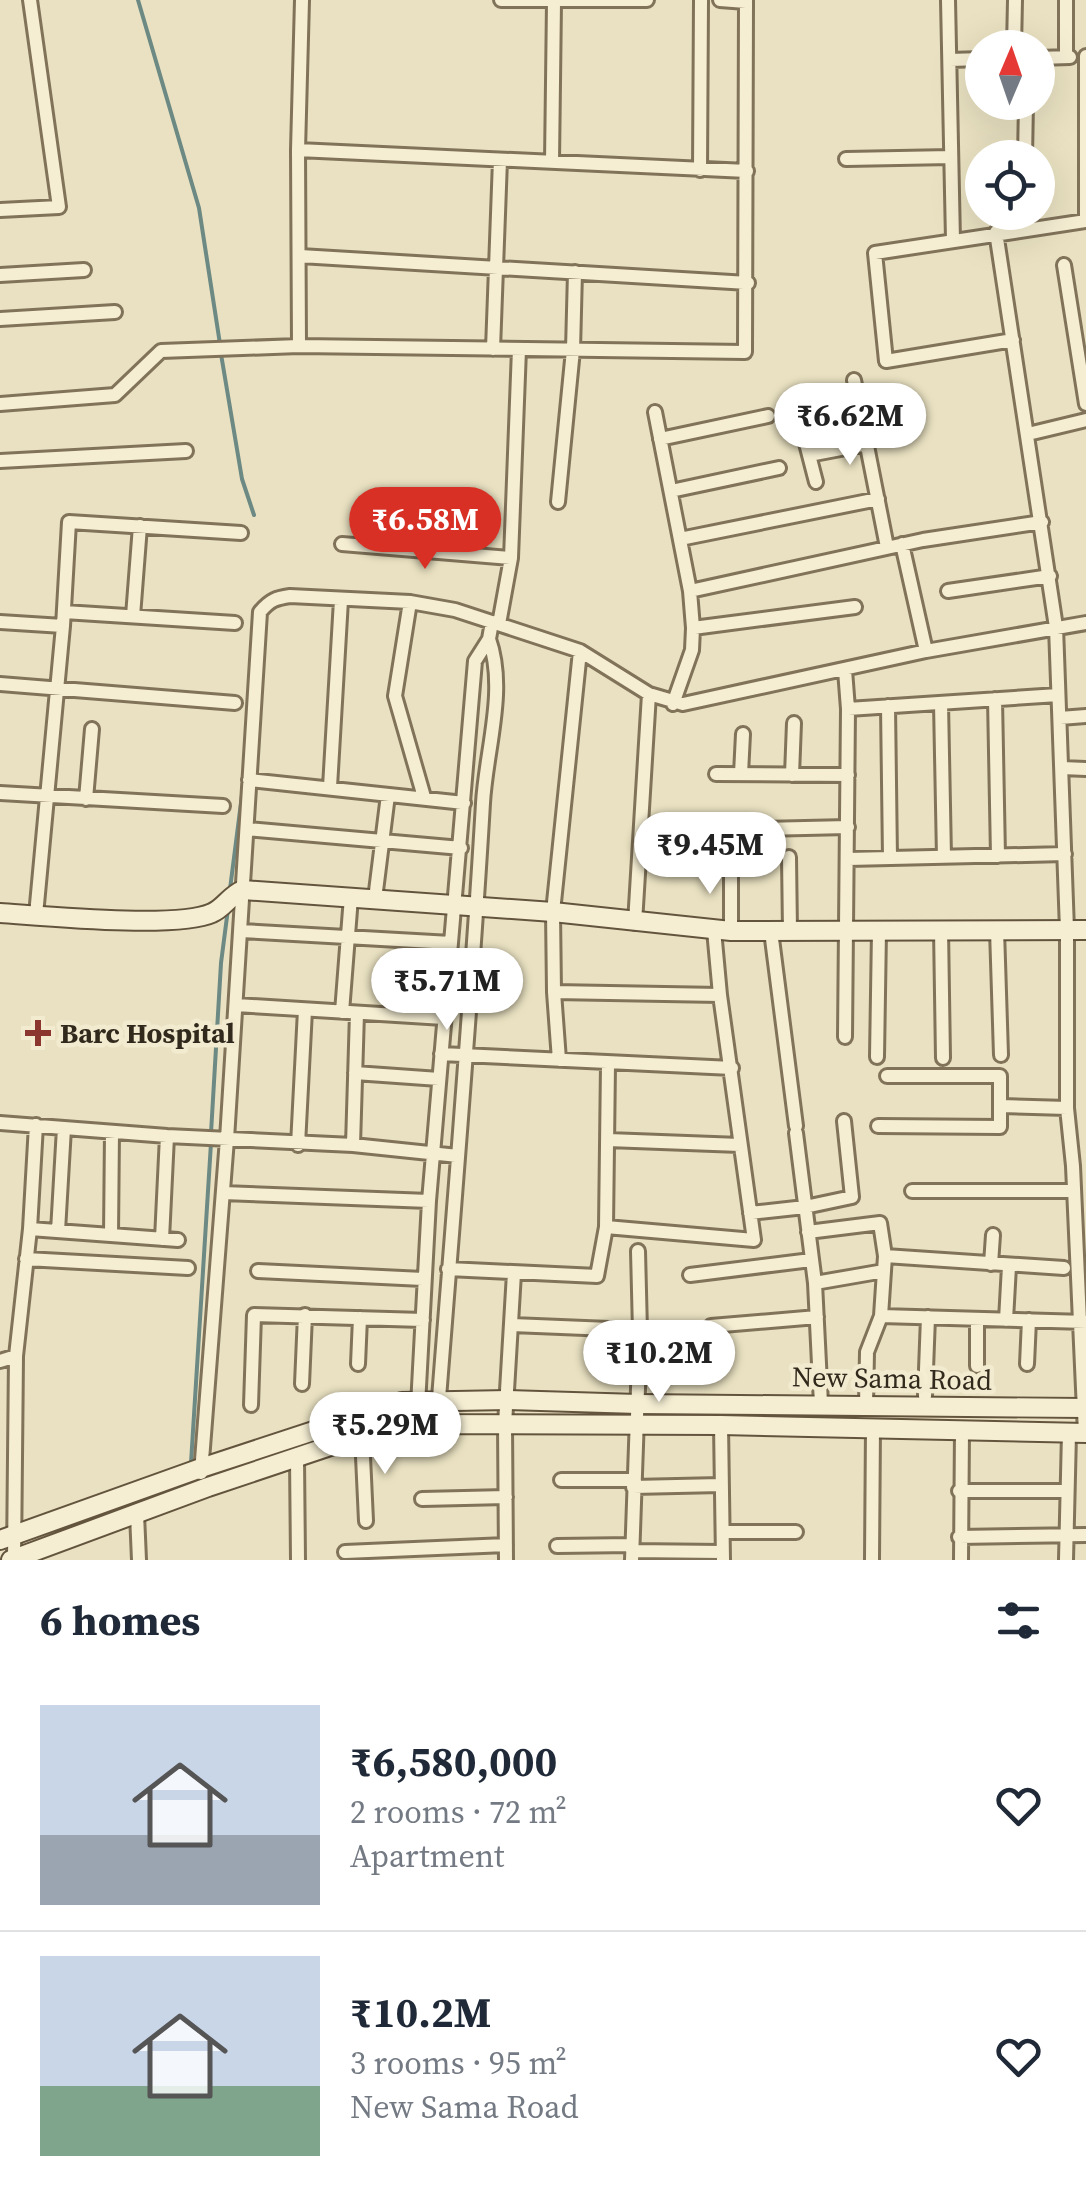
<!DOCTYPE html>
<meta charset="utf-8">
<style>
:root{--surface:#fff;--page:#f6f6f7;--text:#1f2937;--muted:#747a83;--line:#e0e1e3;--accent:#d93025}
body{margin:0;font-family:"Source Serif 4",serif;background:var(--page);color:var(--text);height:100vh;display:flex;flex-direction:column;font-size:38px;white-space:nowrap}
*{box-sizing:border-box;margin:0}
p{font-size:32px;color:var(--muted)}
.icon{flex:none;width:55px;height:55px;fill:none;stroke:currentColor;stroke-width:2;stroke-linecap:round;stroke-linejoin:round}
.map{position:relative;height:1560px;overflow:hidden}
.side{display:flex;flex-direction:column;background:var(--surface);flex:1}
.side>*{flex:none}
.needle{width:65px;rotate:2deg}
.controls{position:absolute;left:965px;top:30px;display:grid;gap:20px}
.controls a{display:grid;place-items:center;width:90px;height:90px;border-radius:50%;background:var(--surface);box-shadow:0 10px 40px #0002;font-size:50px}
.price{position:absolute;translate:-50% -85px;padding:0 22px;border-radius:35px;background:#fff;color:#222;font-size:32px;line-height:65px;filter:drop-shadow(0 2px 5px #0008)}
.price::after{content:'';position:absolute;left:50%;top:60px;width:30px;height:22px;margin-left:-15px;background:inherit;clip-path:polygon(0 0,100% 0,50% 100%)}
.price.current{background:var(--accent);color:#fff}
ul{padding:0;list-style:none}
li{display:flex;align-items:center;gap:30px;height:250px;padding:0 40px}
li+li{border-top:2px solid var(--line)}
li span{display:grid;place-items:center;flex:none;width:280px;height:200px;border-radius:0px;color:#555}
li>.icon{margin-inline-start:auto}
span .icon{width:120px;height:120px;fill:#fffc;stroke-width:1}
li b{font-size:42px}
h2{display:flex;justify-content:space-between;align-items:center;height:120px;padding:0 40px;font-size:42px}
.map>svg:first-child{display:block}
.lines{fill:none;stroke-linecap:round;stroke-linejoin:round}
.stream{stroke:#6c8984;stroke-width:4}
.street-casing{stroke:#81735a;stroke-width:18}
.secondary-casing{stroke:#63543e;stroke-width:22}
.street{stroke:#f5eed3;stroke-width:12}
.secondary{stroke:#f5eed3;stroke-width:18}
.poi-dot{fill:#8b3730;stroke:#f2ebd0;stroke-width:4}
.labels{text-anchor:middle;dominant-baseline:central;stroke-width:9;stroke-linejoin:round;paint-order:stroke}
.poi-label{font-size:28px;font-weight:bold;fill:#32291d;stroke:#f2ebd0;text-anchor:start}
.street-label{font-size:28px;fill:#32291d;stroke:#f2ebd0}
</style>
<div class="map">
<svg width="1086" height="1560" viewBox="0 0 1086 1560">
<rect width="100%" height="100%" fill="#e9e1c1"/>
<g class="lines">
<path class="stream" d="M 138,0 L 199,208 L 220,344
M 221,354 L 242,479 L 254,515
M 230,889 L 242,795
M 211,1133 L 221,963 L 228,909
M 191,1463 L 211,1143"/>
<defs>
<path id="street" d="M 501,0 L 647,0
M 720,0 L 746,2
M 948,0 L 953,240
M 1014,48 L 1015,0
M 1086,56 L 1086,221
M 1066,57 L 1066,0
M 1038,58 L 1070,57
M 950,60 L 982,59
M 298,150 L 747,171
M 1025,158 L 1026,102
M 846,159 L 951,157
M 552,162 L 554,2
M 700,170 L 701,0
M 0,210 L 59,207 L 30,0
M 1025,229 L 1025,212
M 996,232 L 1056,627 L 1067,930 L 1067,1108 L 1073,1166 L 1085,1433
M 300,256 L 748,283
M 1064,265 L 1086,404
M 0,275 L 84,270
M 0,319 L 115,312
M 1013,340 L 886,361 L 875,253 L 1086,221
M 299,346 L 298,150 L 302,0
M 493,349 L 500,160
M 854,380 L 887,547
M 794,397 L 816,482
M 0,404 L 115,395 L 161,351 L 299,346 L 745,352 L 746,0
M 655,412 L 690,591 L 693,628 L 692,650 L 673,704
M 1028,434 L 1086,420
M 660,439 L 768,416
M 809,455 L 867,444
M 0,461 L 186,451
M 671,491 L 779,468
M 558,502 L 573,350 L 575,272
M 680,539 L 878,499
M 342,544 L 511,558
M 902,544 L 926,651
M 690,591 L 923,540 L 1042,522
M 948,591 L 1050,576
M 410,602 L 395,696 L 424,797
M 64,612 L 235,623
M 133,616 L 140,526
M 0,622 L 63,626
M 499,624 L 511,558 L 519,349
M 693,628 L 855,607
M 580,651 L 553,912 L 554,992 L 720,995
M 0,684 L 235,703
M 995,699 L 998,856
M 941,703 L 944,857
M 888,706 L 890,858
M 848,709 L 1058,695
M 1060,718 L 1086,716
M 1062,768 L 1086,769
M 716,774 L 848,775
M 741,774 L 743,734
M 792,775 L 794,723
M 249,780 L 464,803
M 330,787 L 341,600
M 0,793 L 223,806
M 86,799 L 92,729
M 247,829 L 461,848
M 716,830 L 848,827
M 789,857 L 790,931
M 848,859 L 1065,854
M 731,863 L 731,931
M 375,899 L 388,795
M 36,915 L 63,626 L 69,522 L 241,533
M 635,923 L 649,694
M 941,929 L 943,1058
M 997,930 L 1001,1055
M 241,931 L 451,943
M 771,931 L 796,1126
M 554,992 L 559,1060
M 236,1005 L 444,1018
M 342,1012 L 351,897
M 845,1037 L 848,709 L 845,670
M 441,1054 L 732,1068
M 877,1057 L 879,931
M 355,1073 L 439,1079
M 1001,1106 L 1067,1108
M 0,1123 L 167,1136 L 353,1145 L 458,1156
M 878,1126 L 1000,1127 L 1000,1076 L 887,1076
M 796,1133 L 815,1283 L 821,1404
M 608,1140 L 740,1145
M 298,1145 L 305,1010
M 353,1145 L 357,1013
M 912,1191 L 1073,1191
M 223,1193 L 429,1201
M 750,1213 L 805,1207 L 852,1197 L 844,1121
M 606,1227 L 754,1240 L 720,995 L 714,930
M 30,1229 L 178,1240
M 58,1231 L 64,1128
M 808,1232 L 880,1223 L 885,1256 L 881,1316 L 867,1352 L 866,1405
M 111,1235 L 112,1132
M 162,1239 L 167,1136
M 885,1256 L 1064,1268
M 26,1259 L 188,1268
M 991,1264 L 993,1235
M 448,1269 L 597,1276 L 606,1227 L 608,1064
M 258,1271 L 423,1279
M 690,1275 L 811,1260
M 815,1283 L 884,1271
M 881,1316 L 1086,1322
M 977,1319 L 977,1366
M 1006,1320 L 1009,1266
M 512,1325 L 707,1333
M 711,1326 L 817,1317
M 0,1361 L 16,1356
M 358,1364 L 360,1318
M 1027,1364 L 1029,1320
M 302,1384 L 305,1315
M 925,1396 L 928,1317
M 251,1405 L 254,1315 L 423,1320
M 417,1424 L 429,1201 L 475,661 L 489,639 L 492,622
M 437,1424 C 453,1217 471,1010 483,803 C 486,750 507,690 489,639
M 721,1425 L 723,1560
M 362,1435 L 366,1521
M 297,1458 L 298,1560
M 201,1473 L 227,1139 L 260,612 C 270,600 276,598 290,596 L 410,602 L 455,610 L 580,651 L 649,694 L 683,704 L 926,651 L 1086,623
M 561,1480 L 633,1480
M 633,1487 L 721,1485
M 959,1491 L 1065,1491
M 422,1499 L 506,1497
M 137,1514 L 139,1560
M 723,1532 L 796,1532
M 959,1537 L 1086,1535
M 557,1546 L 632,1545
M 632,1551 L 722,1552
M 345,1552 L 506,1545
M 14,1559 L 16,1356 L 30,1229 L 36,1125
M 506,1560 L 505,1424 L 514,1273
M 632,1560 L 640,1331 L 638,1251
M 872,1560 L 873,1428
M 961,1560 L 962,1430
M 1066,1560 L 1069,1433"/>
<path id="secondary" d="M 0,913 C 44,916 177,929 212,913 C 224,908 230,895 243,890 L 553,912 L 731,931 L 1086,930
M 0,1540 L 201,1468 L 402,1402 L 508,1400 L 638,1404 L 1086,1408
M 11,1560 L 208,1487 L 396,1424 L 721,1425 L 1086,1433"/>
</defs>
<use href="#street" class="street-casing"/>
<use href="#secondary" class="secondary-casing"/>
<use href="#street" class="street"/>
<use href="#secondary" class="secondary"/>
</g>
<path class="poi-dot" d="M33 1018h10v10h10v10h-10v10h-10v-10h-10v-10h10z"/>
<g class="labels">
<g class="poi-label">
<text x="60" y="1033">Barc Hospital</text>
</g>
<g class="street-label">
<text transform="translate(892 1378) rotate(1)">New Sama Road</text>
</g>
</g>
</svg>
<div class="controls">
<a><svg class="needle" viewBox="-14 -14 28 28"><path d="M0-13l5 13h-10z" fill="#e53935"/><path d="M0 13l5-13h-10z" fill="#747a83"/></svg></a>
<a><svg class="icon" aria-label="locate" viewBox="0 0 24 24"><circle cx="12" cy="12" r="6"/><path d="M12 2v4M12 18v4M2 12h4M18 12h4"/></svg></a>
</div>
<b class="price" style="left:850px;top:468px">₹6.62M</b>
<b class="price current" style="left:425px;top:572px">₹6.58M</b>
<b class="price" style="left:710px;top:897px">₹9.45M</b>
<b class="price" style="left:447px;top:1033px">₹5.71M</b>
<b class="price" style="left:659px;top:1405px">₹10.2M</b>
<b class="price" style="left:385px;top:1477px">₹5.29M</b>
</div>
<section class="side">
<h2>6 homes<svg class="icon" aria-label="filters" viewBox="0 0 24 24"><path d="M4 7h16M4 17h16"/><circle cx="9" cy="7" r="2"/><circle cx="15" cy="17" r="2"/></svg></h2>
<ul>
<li><span style="background:linear-gradient(#c9d6e8 65%,#9aa5b1 0)"><svg class="icon" aria-label="home" viewBox="0 0 24 24"><path d="M3 11l9-7 9 7M6 9v11h12V9"/></svg></span><div><b>₹6,580,000</b><p>2 rooms · 72 m²</p><p>Apartment</p></div><svg class="icon" aria-label="heart" viewBox="0 0 24 24"><path d="M12 20l-8-8c-3-5 5-10 8-4 3-6 11-1 8 4z"/></svg></li>
<li><span style="background:linear-gradient(#c9d6e8 65%,#7fa58c 0)"><svg class="icon" aria-label="home" viewBox="0 0 24 24"><path d="M3 11l9-7 9 7M6 9v11h12V9"/></svg></span><div><b>₹10.2M</b><p>3 rooms · 95 m²</p><p>New Sama Road</p></div><svg class="icon" aria-label="heart" viewBox="0 0 24 24"><path d="M12 20l-8-8c-3-5 5-10 8-4 3-6 11-1 8 4z"/></svg></li>
</ul>
</section>
